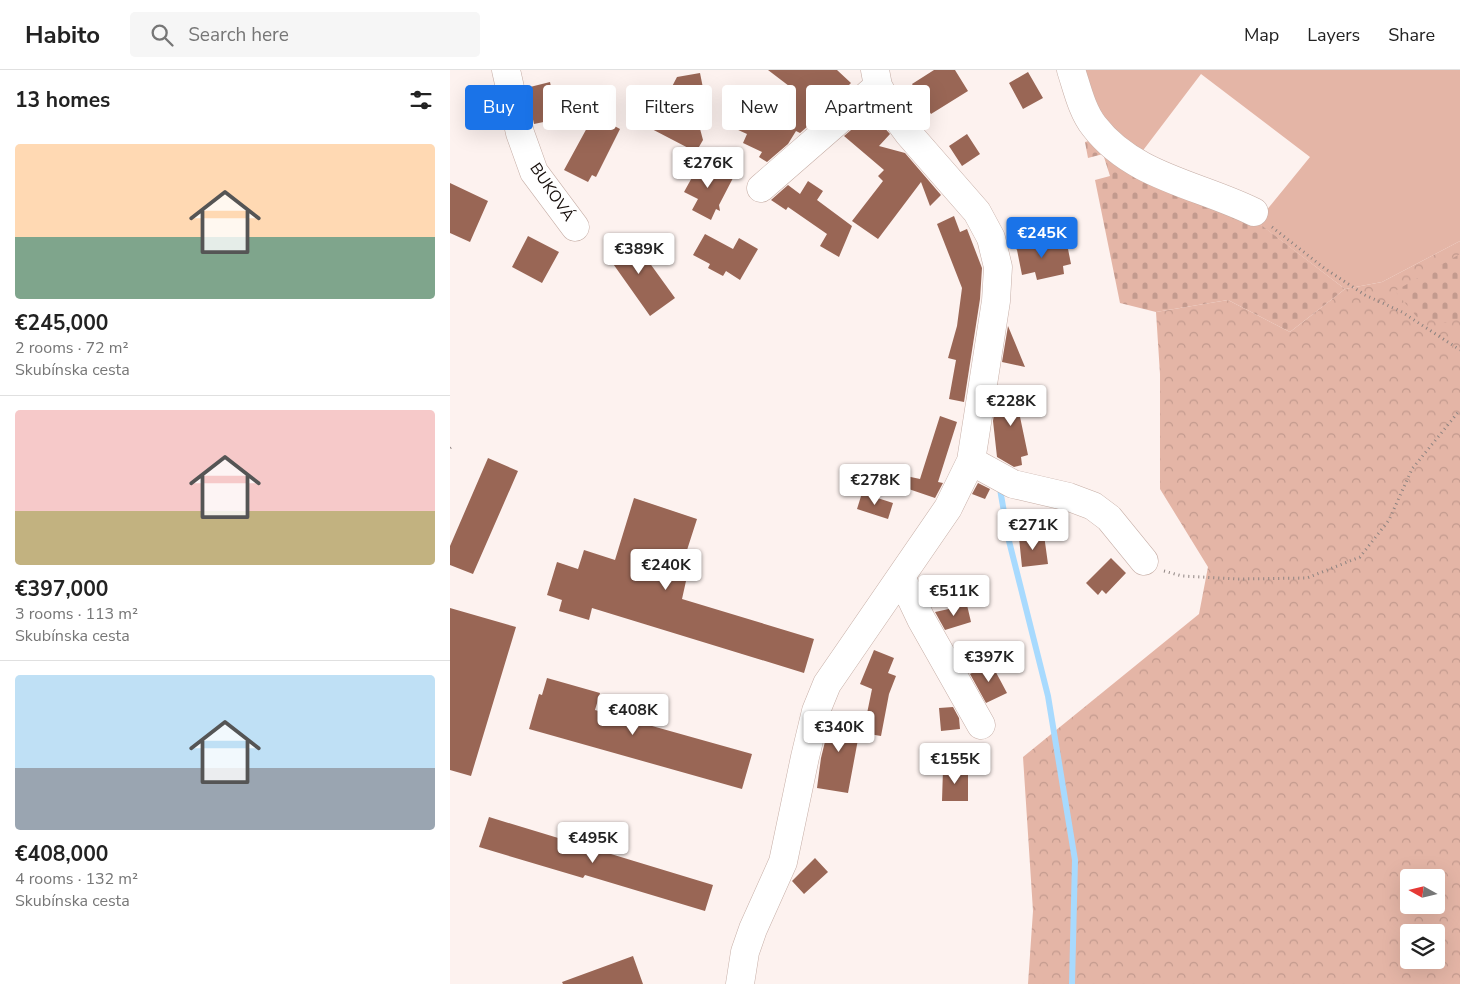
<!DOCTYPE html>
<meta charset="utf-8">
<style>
:root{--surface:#fff;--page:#f6f6f6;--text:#222;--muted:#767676;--line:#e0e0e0;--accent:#1a73e8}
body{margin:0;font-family:"Nunito Sans",sans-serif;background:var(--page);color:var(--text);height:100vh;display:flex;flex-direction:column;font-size:19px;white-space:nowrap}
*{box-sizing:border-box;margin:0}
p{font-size:16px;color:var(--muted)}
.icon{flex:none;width:28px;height:28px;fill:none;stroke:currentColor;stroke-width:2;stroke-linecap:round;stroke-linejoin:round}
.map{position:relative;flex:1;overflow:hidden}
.sheet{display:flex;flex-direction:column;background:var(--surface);width:450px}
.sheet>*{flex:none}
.banner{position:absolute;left:15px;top:15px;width:475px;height:45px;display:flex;gap:10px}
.needle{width:32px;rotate:278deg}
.fabs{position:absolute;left:950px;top:799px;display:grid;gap:10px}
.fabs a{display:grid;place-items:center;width:45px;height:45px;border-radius:5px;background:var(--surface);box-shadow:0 5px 20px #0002;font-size:25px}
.price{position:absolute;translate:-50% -42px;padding:0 11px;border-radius:5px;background:#fff;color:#222;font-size:16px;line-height:32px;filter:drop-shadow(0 1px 2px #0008)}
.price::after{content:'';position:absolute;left:50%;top:30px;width:15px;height:11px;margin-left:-8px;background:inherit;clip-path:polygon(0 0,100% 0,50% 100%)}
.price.current{background:var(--accent);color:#fff}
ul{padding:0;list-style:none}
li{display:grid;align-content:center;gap:10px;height:265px;padding:0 15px}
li+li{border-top:1px solid var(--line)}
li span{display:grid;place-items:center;height:155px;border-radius:5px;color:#555}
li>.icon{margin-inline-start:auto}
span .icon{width:90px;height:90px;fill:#fffc;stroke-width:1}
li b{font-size:21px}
h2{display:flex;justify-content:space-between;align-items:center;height:60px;padding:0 15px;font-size:21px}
.pill{padding:0 18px;border-radius:5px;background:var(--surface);box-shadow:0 5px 20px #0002;font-size:18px;line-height:45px}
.pill.current{background:var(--accent);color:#fff}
header{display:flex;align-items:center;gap:30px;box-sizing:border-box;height:70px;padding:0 25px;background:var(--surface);border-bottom:1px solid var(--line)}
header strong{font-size:24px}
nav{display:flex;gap:28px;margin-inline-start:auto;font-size:18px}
.search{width:350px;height:45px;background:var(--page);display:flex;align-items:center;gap:12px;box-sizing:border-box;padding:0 18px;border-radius:5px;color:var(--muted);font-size:19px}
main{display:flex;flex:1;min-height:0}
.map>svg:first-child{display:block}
.green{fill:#e4b5a6}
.forest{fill:url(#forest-crowns);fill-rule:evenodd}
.cemetery{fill:url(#cemetery-stones)}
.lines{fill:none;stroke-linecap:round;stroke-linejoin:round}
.stream{stroke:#a8dafe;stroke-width:6}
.building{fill:#965}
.minor-casing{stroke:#c6aea6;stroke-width:29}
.path{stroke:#8d8380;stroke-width:3;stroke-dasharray:1 4;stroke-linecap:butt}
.minor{stroke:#fff;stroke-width:28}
.labels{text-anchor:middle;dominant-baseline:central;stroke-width:4;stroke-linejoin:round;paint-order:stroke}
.street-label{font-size:16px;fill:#170f0c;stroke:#fff}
</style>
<header>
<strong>Habito</strong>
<div class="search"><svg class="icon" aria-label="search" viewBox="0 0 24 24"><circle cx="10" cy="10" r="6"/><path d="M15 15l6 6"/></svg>Search here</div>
<nav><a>Map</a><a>Layers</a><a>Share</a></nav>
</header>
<main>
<section class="sheet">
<h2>13 homes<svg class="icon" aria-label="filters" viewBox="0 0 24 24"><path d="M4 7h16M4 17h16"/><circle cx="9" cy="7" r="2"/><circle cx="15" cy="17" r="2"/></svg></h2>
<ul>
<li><span style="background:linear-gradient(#ffd9b3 60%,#7fa58c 0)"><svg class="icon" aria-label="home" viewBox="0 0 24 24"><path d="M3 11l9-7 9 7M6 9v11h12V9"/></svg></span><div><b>€245,000</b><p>2 rooms · 72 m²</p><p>Skubínska cesta</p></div></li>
<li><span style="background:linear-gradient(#f6c9c9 65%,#c2b280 0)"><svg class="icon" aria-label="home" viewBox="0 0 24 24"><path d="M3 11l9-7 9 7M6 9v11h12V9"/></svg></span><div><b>€397,000</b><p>3 rooms · 113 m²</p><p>Skubínska cesta</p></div></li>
<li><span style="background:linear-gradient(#bfe0f5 60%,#9aa5b1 0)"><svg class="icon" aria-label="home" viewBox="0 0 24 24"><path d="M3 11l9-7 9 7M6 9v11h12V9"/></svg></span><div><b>€408,000</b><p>4 rooms · 132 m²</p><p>Skubínska cesta</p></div></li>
</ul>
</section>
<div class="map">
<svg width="1010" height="914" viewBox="0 0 1010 914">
<defs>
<pattern id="forest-crowns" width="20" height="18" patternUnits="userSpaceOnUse" patternTransform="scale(1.25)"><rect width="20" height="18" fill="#e4b5a6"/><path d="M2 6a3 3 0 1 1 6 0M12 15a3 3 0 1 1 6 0" fill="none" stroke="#c39a8e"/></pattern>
<pattern id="cemetery-stones" width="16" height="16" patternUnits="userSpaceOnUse" patternTransform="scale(1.25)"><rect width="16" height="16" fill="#e4b5a6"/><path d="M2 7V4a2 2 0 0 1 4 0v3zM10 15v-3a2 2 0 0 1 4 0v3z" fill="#c39a8e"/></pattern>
</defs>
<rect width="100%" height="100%" fill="#fdf2ef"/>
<path class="green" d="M 625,0 L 1010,0 L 1010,171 L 932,212 L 895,219 L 807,152 L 860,87 L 751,4 L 688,87 L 642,43 Z"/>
<path class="forest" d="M 1010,171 L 1010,914 L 578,914 L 583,841 L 573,687 L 749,544 L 758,497 L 710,419 L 710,304 L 706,242 L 778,230 L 840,262 L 895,219 L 932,212 ZM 959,808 L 986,808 L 986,835 L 959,835 ZM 959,862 L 986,862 L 986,890 L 959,890 Z"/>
<path class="cemetery" d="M 646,69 L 793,141 L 895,219 L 840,262 L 778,230 L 706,242 L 670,233 L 645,110 L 660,106 L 653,84 L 638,88 L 635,72 Z
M 1010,184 L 1010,248 L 997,253 L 967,247 L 945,221 Z"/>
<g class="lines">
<path class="stream" d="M 550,419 L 559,471 L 598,626 L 625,790 L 622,914"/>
</g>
<path class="building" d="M 318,0 L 387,0 L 401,13 L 396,18 L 398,21 L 350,63 L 346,61 L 338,74 L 317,92 L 309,87 L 312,82 L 293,73 L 297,64 L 286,59 L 295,38 L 319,50 L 339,16 Z
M 484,0 L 505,0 L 518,21 L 481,44 L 462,14 Z
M 578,2 L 593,28 L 573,39 L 559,13 Z
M 250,3 L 254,23 L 215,30 L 227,7 Z
M 100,12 L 108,49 L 84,54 L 76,18 Z
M 208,33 L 249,55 L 253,70 L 246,82 L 196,56 Z
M 421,43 L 440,64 L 429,76 L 455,83 L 491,125 L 480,136 L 471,112 L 428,169 L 402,151 L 433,111 L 428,106 L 434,100 L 394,66 Z
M 144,45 L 170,59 L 146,107 L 142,105 L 138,112 L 114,100 Z
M 517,64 L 530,84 L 512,96 L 499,76 Z
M 256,82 L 262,108 L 266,99 L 283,108 L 269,135 L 270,141 L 266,139 L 261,150 L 242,140 L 248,129 L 234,122 Z
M 358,111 L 373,121 L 367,130 L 402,156 L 389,187 L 370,176 L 377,164 L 338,137 L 336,140 L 321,130 L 338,115 L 350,124 Z
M 0,113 L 38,131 L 20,172 L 0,163 Z
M 504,146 L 510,162 L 517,159 L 532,198 L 530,229 L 514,332 L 499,329 L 506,290 L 498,288 L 507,256 L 512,218 L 487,154 Z
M 178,163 L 225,228 L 200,246 L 154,181 Z
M 255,164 L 283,179 L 289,168 L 308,179 L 290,210 L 276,201 L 273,206 L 258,198 L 260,194 L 243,185 Z
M 78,166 L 109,182 L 92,213 L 62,197 Z
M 591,168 L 594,178 L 617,174 L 621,194 L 613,196 L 614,204 L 587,210 L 585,202 L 572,205 L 567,180 L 563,174 Z
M 558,256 L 575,297 L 552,292 Z
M 547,324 L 581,324 L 581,342 L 569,342 L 578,385 L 571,387 L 572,395 L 564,397 L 547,387 L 543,351 Z
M 490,346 L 507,352 L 488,412 L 493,413 L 485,428 L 444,414 L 447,404 L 470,409 Z
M 38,388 L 68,401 L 23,504 L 0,495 L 0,476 Z
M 528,413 L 540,419 L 535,429 L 522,424 Z
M 412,423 L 443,433 L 438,449 L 407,439 Z
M 184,428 L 247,449 L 228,508 L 236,511 L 232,529 L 364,569 L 354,603 L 142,538 L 139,550 L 109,541 L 112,530 L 97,525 L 107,492 L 128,499 L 134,480 L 165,490 Z
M 594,465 L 598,494 L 572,497 L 569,468 Z
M 661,488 L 676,503 L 656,524 L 652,520 L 648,525 L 636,513 Z
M 517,535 L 521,552 L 495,560 L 485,542 Z
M 0,538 L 66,557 L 21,706 L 0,700 Z
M 424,580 L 444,588 L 438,603 L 446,606 L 439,624 L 431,666 L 413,663 L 422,619 L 410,614 Z
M 541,593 L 557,623 L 536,633 L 520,604 Z
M 97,608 L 150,623 L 145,640 L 302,684 L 292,719 L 79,659 L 89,624 L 92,625 Z
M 503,637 L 509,648 L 510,659 L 491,661 L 489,638 Z
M 382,643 L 412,648 L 398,723 L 367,718 L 371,688 Z
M 493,699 L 518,700 L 518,731 L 492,731 Z
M 39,747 L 263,815 L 255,841 L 135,805 L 133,808 L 29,777 Z
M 365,788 L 378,802 L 354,824 L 342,811 Z
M 183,886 L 193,914 L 113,914 L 112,912 Z"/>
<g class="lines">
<defs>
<path id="minor" d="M 56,0 L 70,63 L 84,102 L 125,157
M 621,0 C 627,18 632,41 644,56 C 683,107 750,115 804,142
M 311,118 L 428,16
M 521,391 L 563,414 L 619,427 L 643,436 L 659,448 L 694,491
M 451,507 L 471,549 L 531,655
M 290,914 L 295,882 L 303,859 L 333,792 L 355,687 L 366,641 L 377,614 L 498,438 L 521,391 L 546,231 L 548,197 L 541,168 L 527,142 L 458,63 L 441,40 L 428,16 L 425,0"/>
</defs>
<use href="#minor" class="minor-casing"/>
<path class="path" d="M 822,157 L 874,198 L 915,225 L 952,242 L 1010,280
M 0,378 L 1,377
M 714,501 L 732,506 L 789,509 L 857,508 L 910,487 L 939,450 L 962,399 L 1010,340"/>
<use href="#minor" class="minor"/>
</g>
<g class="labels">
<g class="street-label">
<text transform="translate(102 122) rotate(56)">BUKOVÁ</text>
</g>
</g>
</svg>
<div class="fabs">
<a><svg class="needle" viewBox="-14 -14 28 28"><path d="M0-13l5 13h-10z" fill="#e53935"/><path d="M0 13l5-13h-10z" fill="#767676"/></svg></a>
<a><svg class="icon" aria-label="layers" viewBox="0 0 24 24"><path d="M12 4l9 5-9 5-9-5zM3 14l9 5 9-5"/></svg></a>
</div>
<b class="price" style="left:258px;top:119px">€276K</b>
<b class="price current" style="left:592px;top:189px">€245K</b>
<b class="price" style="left:189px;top:205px">€389K</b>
<b class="price" style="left:561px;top:357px">€228K</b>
<b class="price" style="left:425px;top:436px">€278K</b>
<b class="price" style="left:583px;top:481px">€271K</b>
<b class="price" style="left:216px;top:521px">€240K</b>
<b class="price" style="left:504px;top:547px">€511K</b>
<b class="price" style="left:539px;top:613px">€397K</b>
<b class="price" style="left:183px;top:666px">€408K</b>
<b class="price" style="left:389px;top:683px">€340K</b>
<b class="price" style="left:505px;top:715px">€155K</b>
<b class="price" style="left:143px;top:794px">€495K</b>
<div class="banner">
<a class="pill current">Buy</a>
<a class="pill">Rent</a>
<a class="pill">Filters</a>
<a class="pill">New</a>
<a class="pill">Apartment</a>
</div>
</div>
</main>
